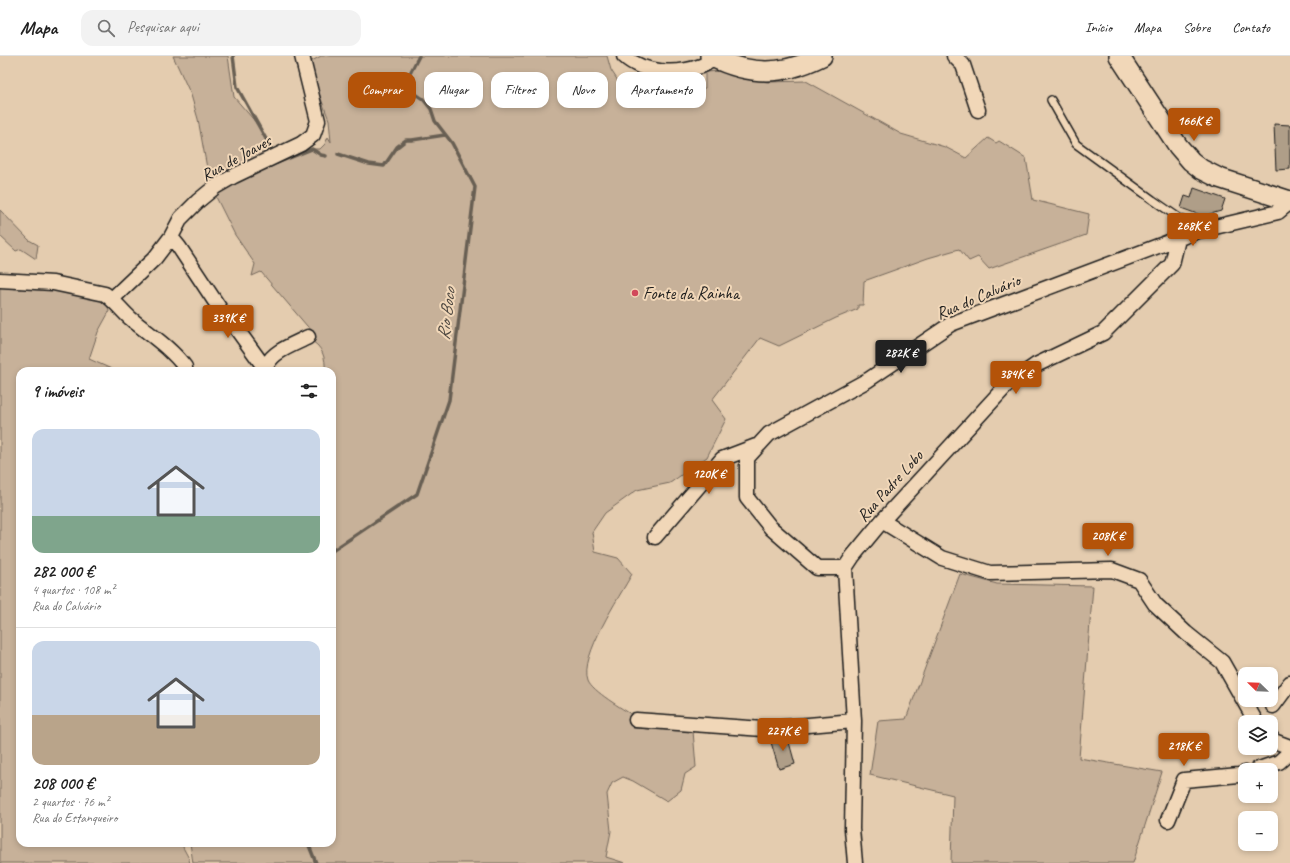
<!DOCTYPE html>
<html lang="pt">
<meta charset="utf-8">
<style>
:root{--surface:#fff;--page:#f2f2f2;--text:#222;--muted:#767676;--line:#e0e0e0;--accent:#b45309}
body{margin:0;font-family:Caveat,sans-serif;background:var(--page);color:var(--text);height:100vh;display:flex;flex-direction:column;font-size:15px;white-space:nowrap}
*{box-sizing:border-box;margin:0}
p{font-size:13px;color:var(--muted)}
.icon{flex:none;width:22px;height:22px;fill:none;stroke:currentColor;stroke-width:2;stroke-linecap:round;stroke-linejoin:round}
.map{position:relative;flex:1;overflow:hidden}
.details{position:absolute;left:16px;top:311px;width:320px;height:480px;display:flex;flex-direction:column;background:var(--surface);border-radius:12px;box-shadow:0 2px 6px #0003}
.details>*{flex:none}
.banner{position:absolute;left:348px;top:16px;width:380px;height:36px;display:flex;gap:8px}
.needle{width:26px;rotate:293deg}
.controls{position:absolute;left:1238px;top:611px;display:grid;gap:8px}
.controls a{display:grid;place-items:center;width:40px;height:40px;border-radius:8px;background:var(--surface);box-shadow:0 2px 6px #0003;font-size:20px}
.price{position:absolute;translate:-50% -34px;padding:0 9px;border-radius:4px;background:var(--accent);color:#fff;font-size:13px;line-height:26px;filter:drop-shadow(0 1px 2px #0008)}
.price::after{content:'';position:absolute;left:50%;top:24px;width:12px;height:9px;margin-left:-6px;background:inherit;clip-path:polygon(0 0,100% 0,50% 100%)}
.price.active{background:#222;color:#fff}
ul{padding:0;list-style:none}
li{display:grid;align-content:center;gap:8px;height:212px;padding:0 16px}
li+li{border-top:1px solid var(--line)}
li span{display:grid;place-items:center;height:124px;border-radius:12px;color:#555}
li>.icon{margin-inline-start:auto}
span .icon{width:72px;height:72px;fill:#fffc;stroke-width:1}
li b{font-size:17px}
h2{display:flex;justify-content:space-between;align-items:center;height:48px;padding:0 16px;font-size:17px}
.tag{padding:0 14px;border-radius:12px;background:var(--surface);box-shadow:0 2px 6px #0003;font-size:14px;line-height:36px}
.tag.active{background:var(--accent);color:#fff}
header{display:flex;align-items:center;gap:24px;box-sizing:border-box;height:56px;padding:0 20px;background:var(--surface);border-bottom:1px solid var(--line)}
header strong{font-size:19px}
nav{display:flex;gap:22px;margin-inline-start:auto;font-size:14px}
.search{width:280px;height:36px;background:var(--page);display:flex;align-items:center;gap:10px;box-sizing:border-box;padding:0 14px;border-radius:12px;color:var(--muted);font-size:15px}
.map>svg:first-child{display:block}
.green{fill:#c7b199;stroke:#72665a}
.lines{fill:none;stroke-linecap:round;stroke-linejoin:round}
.stream{stroke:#685f53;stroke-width:3.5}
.building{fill:#af9e88;stroke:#1c1c1c}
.service-casing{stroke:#1c1c1c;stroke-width:10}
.minor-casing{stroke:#1c1c1c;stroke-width:17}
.secondary-casing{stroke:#1c1c1c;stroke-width:22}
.service{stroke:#f1d7b8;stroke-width:7}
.minor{stroke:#f1d7b8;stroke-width:14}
.secondary{stroke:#f1d7b8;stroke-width:19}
.poi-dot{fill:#d1495b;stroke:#f1d7b8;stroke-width:1.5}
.labels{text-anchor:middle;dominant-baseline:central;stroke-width:4;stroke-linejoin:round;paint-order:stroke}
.street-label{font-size:17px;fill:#1c1c1c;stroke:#f1d7b8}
.poi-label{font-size:17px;fill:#1c1c1c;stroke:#f1d7b8;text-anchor:start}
.water-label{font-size:18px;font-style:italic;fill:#4e4841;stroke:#f1d7b8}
</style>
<header>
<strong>Mapa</strong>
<div class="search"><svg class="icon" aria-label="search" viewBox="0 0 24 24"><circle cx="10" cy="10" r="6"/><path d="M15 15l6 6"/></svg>Pesquisar aqui</div>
<nav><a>Início</a><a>Mapa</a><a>Sobre</a><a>Contato</a></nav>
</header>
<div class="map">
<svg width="1290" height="807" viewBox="0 0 1290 807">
<rect width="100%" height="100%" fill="#e4ccaf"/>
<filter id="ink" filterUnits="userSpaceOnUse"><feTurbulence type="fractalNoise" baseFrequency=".025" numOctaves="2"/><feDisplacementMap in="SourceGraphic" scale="8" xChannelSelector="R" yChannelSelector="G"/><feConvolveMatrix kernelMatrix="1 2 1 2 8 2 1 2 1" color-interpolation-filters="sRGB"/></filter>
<g filter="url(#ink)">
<path class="green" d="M 173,0 L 228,0 L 234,41 L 253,63 L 265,80 L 270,93 L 260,99 L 209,123 L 198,63 L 191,39 Z
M 321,0 L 607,0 L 611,14 L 620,28 L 634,37 L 655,43 L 705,32 L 705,16 L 722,15 L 753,24 L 768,26 L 806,25 L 901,78 L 945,91 L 966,102 L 988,82 L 996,87 L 999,85 L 1026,102 L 1033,144 L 1089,158 L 1086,179 L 989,213 L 978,201 L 969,205 L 959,193 L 928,202 L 864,225 L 863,249 L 858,249 L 858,253 L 836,262 L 779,290 L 760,282 L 712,344 L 726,363 L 707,401 L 670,427 L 637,434 L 605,457 L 592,476 L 595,496 L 618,502 L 632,518 C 620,540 579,601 588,624 C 592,635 623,653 634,660 L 633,672 L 693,675 L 696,711 L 685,718 L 681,734 L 667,745 L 633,725 L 623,721 L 612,727 L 607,738 L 611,775 L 606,801 L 625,807 L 193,807 L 190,787 L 332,787 L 332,315 L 325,315 C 326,302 322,290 311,285 L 315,277 L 307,270 L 261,216 L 252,220 L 255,208 L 235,179 L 215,139 L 225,130 L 272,109 L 312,93 L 320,93 L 325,88 L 328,81 L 331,86 L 329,64 L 317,32 L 310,6 Z
M 0,154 L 29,184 L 38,189 L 36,203 L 21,193 L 16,195 L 0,180 Z
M 0,230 L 45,232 L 101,244 L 108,250 L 109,256 L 98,276 L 89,303 L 116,315 L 20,315 L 20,787 L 182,787 C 183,795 189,799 190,807 L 0,807 Z
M 960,518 L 997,528 L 1093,530 L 1079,702 L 1162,716 L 1133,807 L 951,807 L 953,739 L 870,719 L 878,665 L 906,663 Z"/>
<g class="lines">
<path class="stream" d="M 233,0 L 237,31 L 271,92
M 338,98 L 369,108 L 384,110 L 397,91 L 406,84 L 412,84 L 445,79
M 277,107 L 312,93 L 321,99 L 326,100
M 332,495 L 417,438 L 449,344 L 475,131 L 452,87 L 435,65 L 431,53 L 423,43 L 408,33 L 405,27 L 419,0
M 308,787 L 316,807"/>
</g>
<path class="building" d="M 1274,68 L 1290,69 L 1290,113 L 1276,114 Z
M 1194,132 L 1225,143 L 1221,155 L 1203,160 L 1181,152 L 1185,140 L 1191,142 Z
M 787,679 L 795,708 L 779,713 L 770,683 Z"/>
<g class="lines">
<defs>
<path id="service" d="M 1051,44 L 1076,88 L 1153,144 L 1198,175"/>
<path id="minor" d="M 624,0 C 644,18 677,19 701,10 C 705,9 710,5 714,2
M 954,0 L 963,9 L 978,54
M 171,181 L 179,191 L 226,262 L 233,268 L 262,308 L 267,309 C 273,295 295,288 308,281
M 0,224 L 53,227 L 105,238 C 115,245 121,254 130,262 C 149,278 170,291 185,311 L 185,315
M 112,243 L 155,202 L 171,181 L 181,162 L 198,145 L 215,131 L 234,120 L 301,88 L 313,79 L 318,65 L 302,0
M 882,465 L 942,502 L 990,517 L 1112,514 L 1139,524 L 1155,548 L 1186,577 L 1222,606 L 1256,666
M 655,481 L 722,403 L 756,390
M 845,512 L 817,512 L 771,472 L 747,442 L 747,402 L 769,378 L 868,324 L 951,268 L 1198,175 L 1278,156 L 1290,146
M 1273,650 L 1290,627
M 636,664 L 763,673 L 854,665
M 1271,681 L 1274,685 L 1290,691
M 1256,714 L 1279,706 L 1290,696
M 1168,764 L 1184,724 L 1239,719 L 1245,717
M 855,807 L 852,773 L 854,665 L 845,512 L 853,500 L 882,465 L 1006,330 L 1036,309 L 1103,277 L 1172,208 L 1178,183"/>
<path id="secondary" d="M 710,0 C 750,20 782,20 822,0
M 1119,0 L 1178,90 L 1191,105 L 1201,113 L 1219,122 L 1290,145"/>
</defs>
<use href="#service" class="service-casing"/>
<use href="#minor" class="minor-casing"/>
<use href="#secondary" class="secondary-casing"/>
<use href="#service" class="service"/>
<use href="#minor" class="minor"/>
<use href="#secondary" class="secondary"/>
</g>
</g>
<circle class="poi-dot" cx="635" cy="237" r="4"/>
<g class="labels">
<g class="street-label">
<text transform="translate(236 102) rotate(-29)">Rua de Joaves</text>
<text transform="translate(978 241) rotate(-23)">Rua do Calvário</text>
<text transform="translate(890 430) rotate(-48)">Rua Padre Lobo</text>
</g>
<g class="poi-label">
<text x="643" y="237">Fonte da Rainha</text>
</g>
<g class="water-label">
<text transform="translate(446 258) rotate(-83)">Rio Boco</text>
</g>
</g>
</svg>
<div class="controls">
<a><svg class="needle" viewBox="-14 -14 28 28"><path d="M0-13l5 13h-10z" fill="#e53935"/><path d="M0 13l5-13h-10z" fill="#767676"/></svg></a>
<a><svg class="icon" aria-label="layers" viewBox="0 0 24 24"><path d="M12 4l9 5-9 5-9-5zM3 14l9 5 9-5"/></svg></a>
<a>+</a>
<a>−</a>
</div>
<b class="price" style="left:1194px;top:86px">166K €</b>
<b class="price" style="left:1193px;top:191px">268K €</b>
<b class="price" style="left:228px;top:283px">339K €</b>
<b class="price active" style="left:901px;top:318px">282K €</b>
<b class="price" style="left:1016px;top:339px">384K €</b>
<b class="price" style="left:709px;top:439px">120K €</b>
<b class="price" style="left:1108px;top:501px">208K €</b>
<b class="price" style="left:783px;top:696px">227K €</b>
<b class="price" style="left:1184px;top:711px">218K €</b>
<div class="banner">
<a class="tag active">Comprar</a>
<a class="tag">Alugar</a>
<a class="tag">Filtros</a>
<a class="tag">Novo</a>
<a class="tag">Apartamento</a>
</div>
<section class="details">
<h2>9 imóveis<svg class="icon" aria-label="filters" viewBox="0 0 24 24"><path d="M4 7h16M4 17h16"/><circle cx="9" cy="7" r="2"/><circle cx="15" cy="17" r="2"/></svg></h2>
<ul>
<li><span style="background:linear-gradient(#c9d6e8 70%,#7fa58c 0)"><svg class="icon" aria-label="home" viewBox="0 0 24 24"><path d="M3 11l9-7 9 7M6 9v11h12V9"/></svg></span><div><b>282 000 €</b><p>4 quartos · 108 m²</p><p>Rua do Calvário</p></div></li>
<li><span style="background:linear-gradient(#c9d6e8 60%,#b9a48a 0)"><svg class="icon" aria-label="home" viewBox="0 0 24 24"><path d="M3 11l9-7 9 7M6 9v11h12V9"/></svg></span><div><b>208 000 €</b><p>2 quartos · 76 m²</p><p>Rua do Estanqueiro</p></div></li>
</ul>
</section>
</div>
